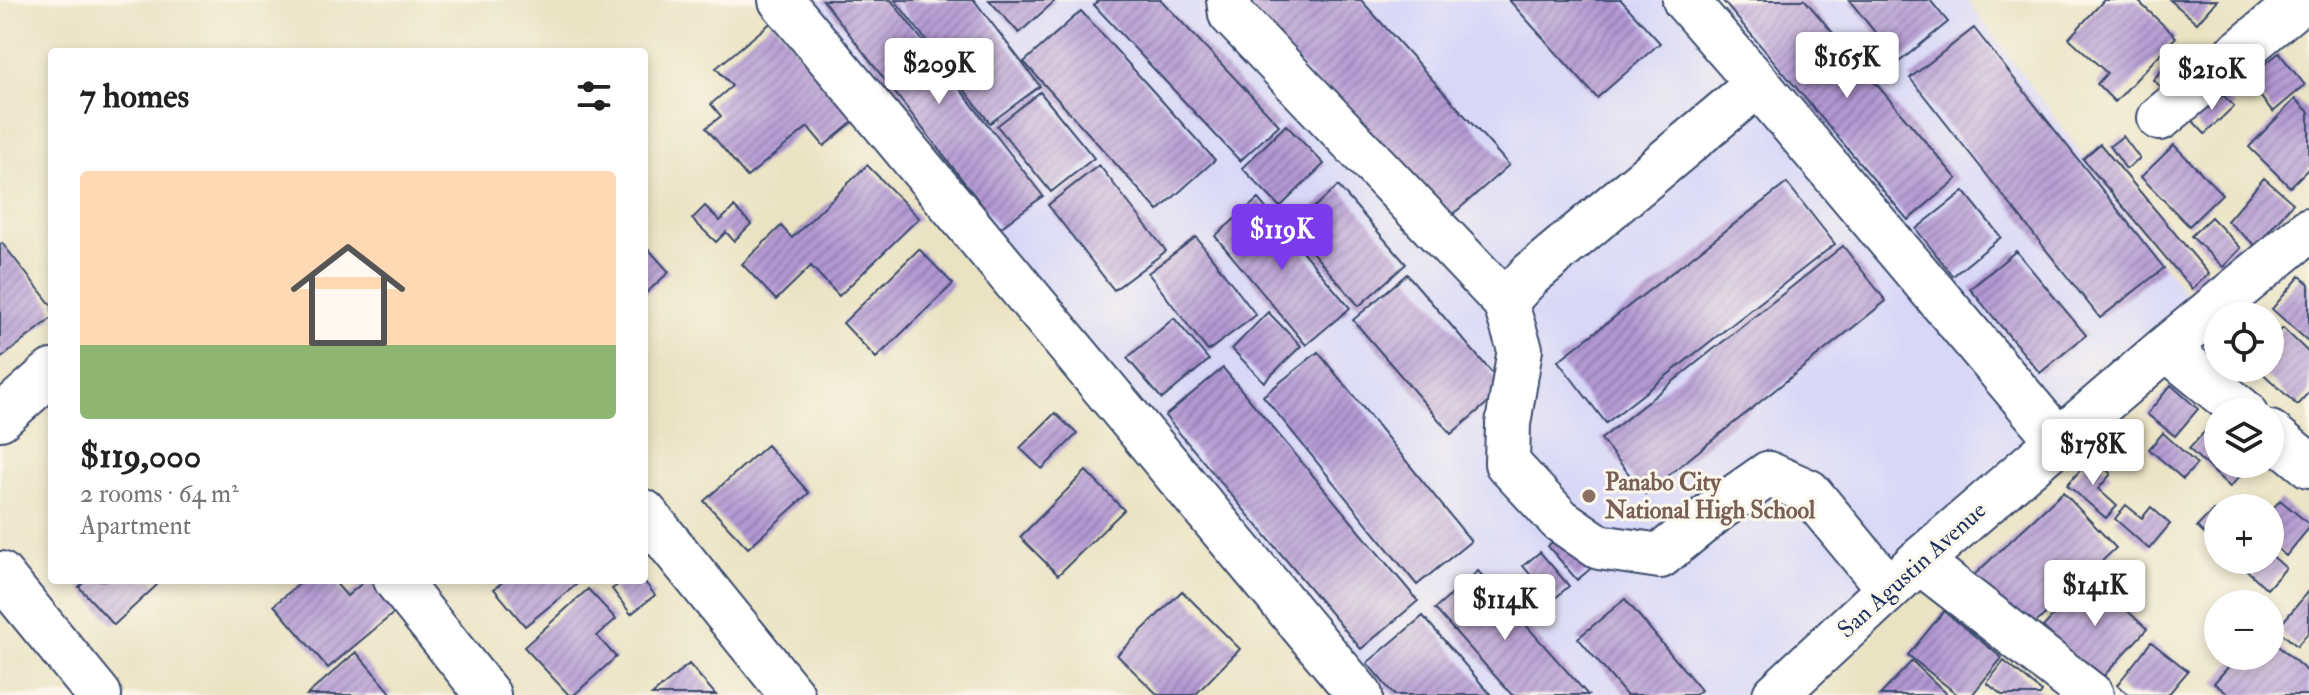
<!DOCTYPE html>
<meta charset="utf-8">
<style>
:root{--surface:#fff;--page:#f6f6f6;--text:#222;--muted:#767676;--line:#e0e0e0;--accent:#7c3aed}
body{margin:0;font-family:"IM FELL Double Pica",serif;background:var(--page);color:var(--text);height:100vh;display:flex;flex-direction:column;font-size:30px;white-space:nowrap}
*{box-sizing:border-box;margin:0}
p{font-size:26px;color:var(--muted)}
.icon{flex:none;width:44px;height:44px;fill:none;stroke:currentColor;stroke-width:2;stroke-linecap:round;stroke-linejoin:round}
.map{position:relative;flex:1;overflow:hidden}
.sheet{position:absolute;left:48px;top:48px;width:600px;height:536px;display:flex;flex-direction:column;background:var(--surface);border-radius:8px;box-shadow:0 4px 12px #0003}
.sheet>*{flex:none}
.tools{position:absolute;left:2204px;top:302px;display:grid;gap:16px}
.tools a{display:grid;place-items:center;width:80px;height:80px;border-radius:50%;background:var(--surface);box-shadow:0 4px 12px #0003;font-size:40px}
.price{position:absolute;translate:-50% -68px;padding:0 18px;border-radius:8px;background:#fff;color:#222;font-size:26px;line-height:52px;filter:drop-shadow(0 2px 4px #0008)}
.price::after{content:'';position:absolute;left:50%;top:48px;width:24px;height:18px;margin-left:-12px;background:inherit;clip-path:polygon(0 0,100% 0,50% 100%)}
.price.current{background:var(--accent);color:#fff}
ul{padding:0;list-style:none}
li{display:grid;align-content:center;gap:16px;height:424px;padding:0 32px}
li+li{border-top:2px solid var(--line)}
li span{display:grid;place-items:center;height:248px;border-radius:8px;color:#555}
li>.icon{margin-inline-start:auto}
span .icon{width:144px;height:144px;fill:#fffc;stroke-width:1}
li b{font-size:34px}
h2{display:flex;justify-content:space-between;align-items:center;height:96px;padding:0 32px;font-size:34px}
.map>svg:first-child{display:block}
.built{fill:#d8d7f8}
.building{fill:url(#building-hatch)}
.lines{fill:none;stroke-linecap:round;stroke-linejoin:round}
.minor-casing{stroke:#3a4a6d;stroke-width:48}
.minor{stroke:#fff;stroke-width:44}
.education-dot{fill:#8d6e63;stroke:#fbf7ec;stroke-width:3}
.labels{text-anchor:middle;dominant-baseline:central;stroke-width:6;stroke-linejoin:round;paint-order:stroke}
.education-label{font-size:24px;font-weight:bold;fill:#785e54;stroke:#fbf7ec;text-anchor:start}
.street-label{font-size:24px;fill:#1b2f5e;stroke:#fbf7ec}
</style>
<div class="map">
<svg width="2309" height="695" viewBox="0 0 2309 695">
<defs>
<pattern id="building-hatch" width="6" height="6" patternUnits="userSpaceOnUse" patternTransform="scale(2)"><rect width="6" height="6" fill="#b297d2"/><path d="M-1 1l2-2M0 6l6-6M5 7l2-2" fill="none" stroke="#907cae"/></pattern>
</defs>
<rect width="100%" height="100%" fill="#fbf7ec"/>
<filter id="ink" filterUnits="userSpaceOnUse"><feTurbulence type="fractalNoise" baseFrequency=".0125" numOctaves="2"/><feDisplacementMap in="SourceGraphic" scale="16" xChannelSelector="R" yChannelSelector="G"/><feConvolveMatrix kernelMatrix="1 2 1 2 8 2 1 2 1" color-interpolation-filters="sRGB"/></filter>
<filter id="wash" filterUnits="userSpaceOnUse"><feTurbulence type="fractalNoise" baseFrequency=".006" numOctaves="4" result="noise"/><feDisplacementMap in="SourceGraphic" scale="32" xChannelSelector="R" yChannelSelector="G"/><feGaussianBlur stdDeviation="1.8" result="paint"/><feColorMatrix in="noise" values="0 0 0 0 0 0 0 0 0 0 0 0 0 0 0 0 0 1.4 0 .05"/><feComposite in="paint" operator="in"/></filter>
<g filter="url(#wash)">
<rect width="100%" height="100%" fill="#eae3c3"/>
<path class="built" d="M 804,0 L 1967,0 L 2188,297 L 1746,695 L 1376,695 Z"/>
<g id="blocks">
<path class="building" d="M 823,0 L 891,0 L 1043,196 L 1000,228 Z
M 895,0 L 974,0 L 1040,86 L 990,123 Z
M 989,0 L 1056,0 L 1019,33 Z
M 1099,0 L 1161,0 L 1279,125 L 1240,161 L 1094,5 Z
M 1254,0 L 1361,0 L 1509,165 L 1443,223 L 1247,6 Z
M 1509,0 L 1621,0 L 1660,43 L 1597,98 Z
M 1722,0 L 1805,0 L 1957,179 L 1908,220 Z
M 1849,0 L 1930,0 L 1948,22 L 1899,62 Z
M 2104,0 L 2137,0 L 2176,37 L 2115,102 L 2097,84 L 2107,73 L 2069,38 Z
M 2170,0 L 2217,0 L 2197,23 Z
M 1081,11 L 1215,160 L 1158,211 L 1024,62 Z
M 773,21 L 855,120 L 824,146 L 808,127 L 747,177 L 706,128 L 721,116 L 711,104 L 732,86 L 716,68 Z
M 1974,28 L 2164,268 L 2100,318 L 1910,78 Z
M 2279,53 L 2305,85 L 2273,112 L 2246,79 Z
M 2171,59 L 2183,69 L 2165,90 L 2153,80 Z
M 2219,91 L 2234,106 L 2205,134 L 2190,118 Z
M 1040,92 L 1094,158 L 1051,192 L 997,126 Z
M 2295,99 L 2309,112 L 2309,168 L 2290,187 L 2249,147 Z
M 1286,125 L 1324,164 L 1280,207 L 1242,168 Z
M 2123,136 L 2140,159 L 2126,169 L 2110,146 Z
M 2100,144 L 2209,274 L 2192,289 L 2083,159 Z
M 2174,145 L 2222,194 L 2189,226 L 2141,177 Z
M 867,165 L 919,218 L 839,296 L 811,266 L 776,300 L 742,264 L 781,226 L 792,238 Z
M 1099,165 L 1166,251 L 1114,290 L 1048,205 Z
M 2264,178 L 2293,203 L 2256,246 L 2227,221 Z
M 1787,183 L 1835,244 L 1606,423 L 1558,361 Z
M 1338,186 L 1406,264 L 1359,306 L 1291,228 Z
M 1964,191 L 2001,237 L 1953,276 L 1916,229 Z
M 1258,199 L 1350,308 L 1306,345 L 1215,236 Z
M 705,206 L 720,221 L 734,207 L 751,224 L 734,241 L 726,232 L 716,242 L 692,219 Z
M 2211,217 L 2241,248 L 2223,267 L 2191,236 Z
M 1196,237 L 1256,315 L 1208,351 L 1148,273 Z
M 2,243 L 52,306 L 52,318 L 0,359 L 0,244 Z
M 644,244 L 669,272 L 644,295 Z
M 1843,246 L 1886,301 L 1645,494 L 1601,439 Z
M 919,249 L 953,284 L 876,358 L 843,323 Z
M 2016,251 L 2086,335 L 2040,373 L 1970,289 Z
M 1407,274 L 1505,388 L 1451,434 L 1353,320 Z
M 2300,276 L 2309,284 L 2309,342 L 2272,309 Z
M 1268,312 L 1301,346 L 1264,382 L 1232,349 Z
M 1174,318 L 1209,360 L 1162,399 L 1127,358 Z
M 2283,328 L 2309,353 L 2309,392 L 2297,405 L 2257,368 L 2270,368 L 2270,342 Z
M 2218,350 L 2218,368 L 2251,368 L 2231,393 L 2202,369 Z
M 1318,352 L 1471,541 L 1417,585 L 1263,396 Z
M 1223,368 L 1418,601 L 1361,649 L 1165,416 Z
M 2171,385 L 2198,409 L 2175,436 L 2147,414 Z
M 1055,413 L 1077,434 L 1042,469 L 1020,448 Z
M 2215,420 L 2218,422 L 2218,464 L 2251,464 L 2230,487 L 2189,449 Z
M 2163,433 L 2197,464 L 2183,479 L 2149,449 Z
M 767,445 L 809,493 L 748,548 L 704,501 Z
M 2092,457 L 2111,474 L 2098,489 L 2117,506 L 2106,518 L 2067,485 Z
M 1086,471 L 1124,510 L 1058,575 L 1020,537 Z
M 2063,492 L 2116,548 L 2027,631 L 1974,575 Z
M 2280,500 L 2309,524 L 2309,528 L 2286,556 L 2270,542 L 2270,512 Z
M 2126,505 L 2142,518 L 2151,507 L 2170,524 L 2149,549 L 2115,519 Z
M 2213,510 L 2218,514 L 2218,543 L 2216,545 L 2197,527 Z
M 1566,531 L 1595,565 L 1577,580 L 1548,546 Z
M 1540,552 L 1569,586 L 1552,601 L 1523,566 Z
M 2270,554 L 2286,568 L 2267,589 L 2236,560 L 2270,560 Z
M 1478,571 L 1588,695 L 1512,695 L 1435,609 Z
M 2090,576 L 2147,629 L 2100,680 L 2043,627 Z
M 86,580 L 153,580 L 157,585 L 114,625 L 79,587 Z
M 304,580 L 333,580 L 347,596 L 366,580 L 376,580 L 400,608 L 328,668 L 274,605 Z
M 505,580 L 582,580 L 525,626 L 494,589 Z
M 625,580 L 643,580 L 655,595 L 631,614 L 612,589 Z
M 588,589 L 616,619 L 597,636 L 616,657 L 574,695 L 569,695 L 524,647 Z
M 1182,591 L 1240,649 L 1195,695 L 1158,695 L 1117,655 Z
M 2309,591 L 2309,632 L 2297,646 L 2277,629 Z
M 1625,599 L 1701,690 L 1695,695 L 1626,695 L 1578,638 Z
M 1944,611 L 2002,658 L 1972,695 L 1958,695 L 1908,655 Z
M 1423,616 L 1491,695 L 1394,695 L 1367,663 Z
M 2270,639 L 2309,673 L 2309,695 L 2229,695 L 2214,683 L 2238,656 L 2270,656 Z
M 2151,642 L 2188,671 L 2168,695 L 2129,695 L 2117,685 Z
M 356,652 L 393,695 L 307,695 Z
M 1912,661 L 1948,695 L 1880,695 Z
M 2004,661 L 2042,692 L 2040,695 L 2002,695 L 1987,683 Z
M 689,664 L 716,695 L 652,695 Z"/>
</g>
</g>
<g filter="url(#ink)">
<use href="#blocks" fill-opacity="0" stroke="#3a4a6d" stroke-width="2"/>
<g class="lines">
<defs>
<path id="minor" d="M 781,0 L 1360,695
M 1229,0 L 1231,14 L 1505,302
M 1685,0 L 1758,84
M 2160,118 L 2302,0
M 2166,348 L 2244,412
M 0,418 L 52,372
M 2270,433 L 2309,465
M 644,512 L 792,695
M 1919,561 L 2091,695
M 0,574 L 99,695
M 396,580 L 488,695
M 1889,589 L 1809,492 L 1768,474 L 1718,509 L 1660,556 L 1599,547 L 1560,520 L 1507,463 L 1508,424 L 1520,349 L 1505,302 L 1530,275 L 1758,84 L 2059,441
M 1775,695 L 1919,561 L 2166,348 L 2309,230"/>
</defs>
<use href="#minor" class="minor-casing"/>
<use href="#minor" class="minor"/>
</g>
</g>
<circle class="education-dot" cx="1589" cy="496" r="8"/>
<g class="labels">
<g class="education-label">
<text x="1605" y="482">Panabo City<tspan x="1605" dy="28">National High School</tspan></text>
</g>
<g class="street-label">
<text transform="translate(1912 570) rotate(-42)">San Agustin Avenue</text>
</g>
</g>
</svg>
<div class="tools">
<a><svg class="icon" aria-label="locate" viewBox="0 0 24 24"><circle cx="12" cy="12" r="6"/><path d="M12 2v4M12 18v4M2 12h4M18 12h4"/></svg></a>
<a><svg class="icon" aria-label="layers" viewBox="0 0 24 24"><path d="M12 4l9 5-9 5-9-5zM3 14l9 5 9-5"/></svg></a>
<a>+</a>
<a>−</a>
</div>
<b class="price" style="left:1847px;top:100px">$165K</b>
<b class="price" style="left:939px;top:106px">$209K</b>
<b class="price" style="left:2212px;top:112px">$210K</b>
<b class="price current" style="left:1282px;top:272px">$119K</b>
<b class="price" style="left:2093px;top:487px">$178K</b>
<b class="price" style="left:2095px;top:628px">$141K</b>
<b class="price" style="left:1505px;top:642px">$114K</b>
<section class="sheet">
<h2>7 homes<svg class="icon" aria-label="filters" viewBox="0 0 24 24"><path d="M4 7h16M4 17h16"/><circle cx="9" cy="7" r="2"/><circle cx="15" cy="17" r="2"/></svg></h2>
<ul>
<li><span style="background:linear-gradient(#ffd9b3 70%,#8fb573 0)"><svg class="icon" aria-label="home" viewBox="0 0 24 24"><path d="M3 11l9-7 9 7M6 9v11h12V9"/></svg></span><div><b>$119,000</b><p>2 rooms · 64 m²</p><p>Apartment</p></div></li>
</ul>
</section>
</div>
